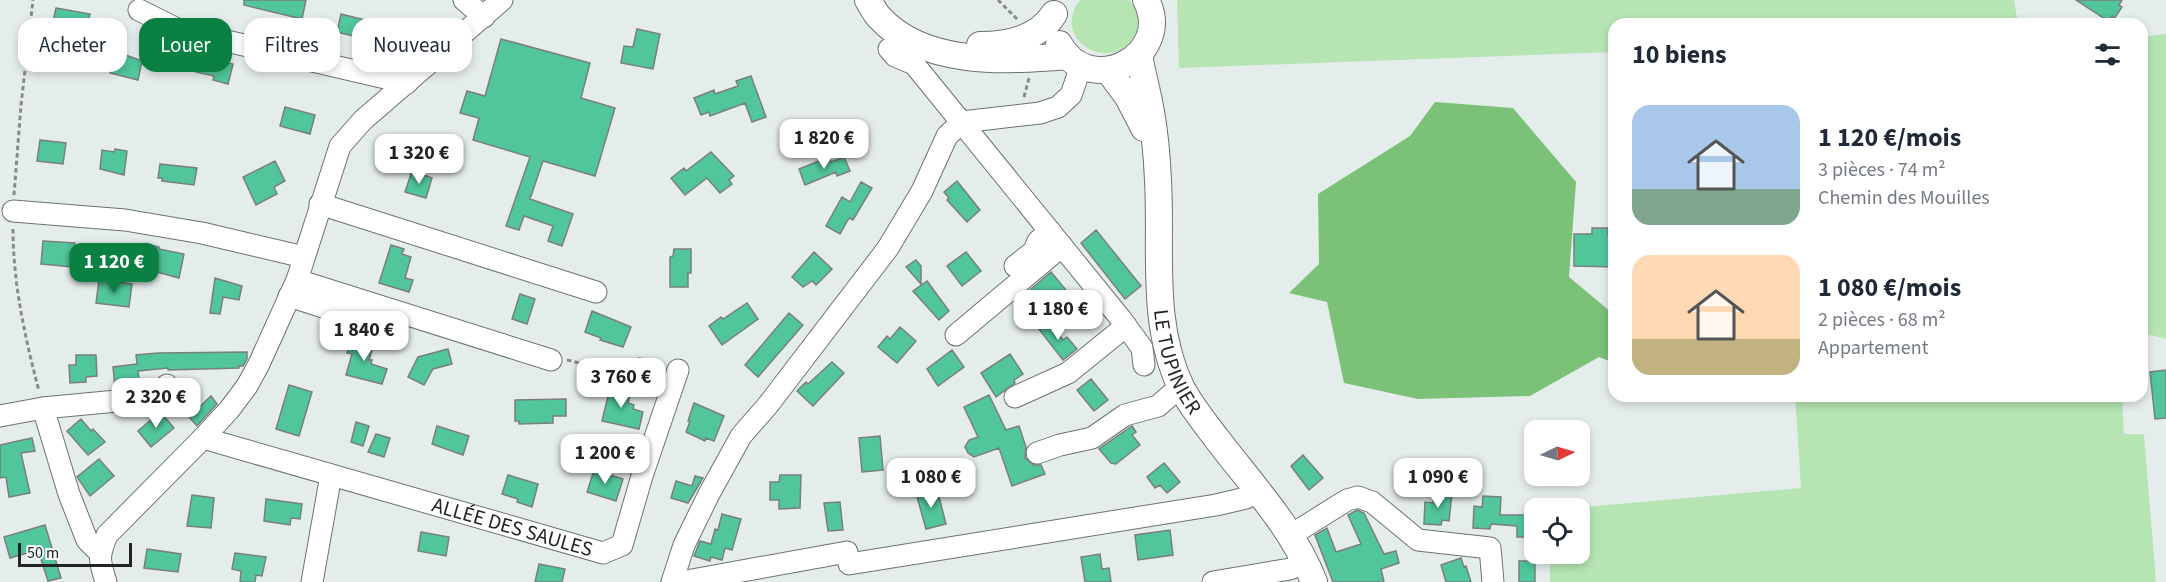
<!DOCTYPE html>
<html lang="fr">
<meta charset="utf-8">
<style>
:root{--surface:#fff;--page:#f2f2f3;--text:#1f2937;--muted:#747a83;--accent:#0b8043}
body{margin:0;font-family:"Source Sans 3",sans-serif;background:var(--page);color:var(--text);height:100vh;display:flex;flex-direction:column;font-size:22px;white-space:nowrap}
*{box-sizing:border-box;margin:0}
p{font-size:20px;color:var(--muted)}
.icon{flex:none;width:33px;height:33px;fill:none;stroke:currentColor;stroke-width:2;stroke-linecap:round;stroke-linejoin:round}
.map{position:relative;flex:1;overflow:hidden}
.sheet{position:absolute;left:1608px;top:18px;width:540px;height:384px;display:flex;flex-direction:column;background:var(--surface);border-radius:18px;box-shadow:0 3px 9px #0003}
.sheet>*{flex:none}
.banner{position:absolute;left:18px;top:18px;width:570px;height:54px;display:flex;gap:12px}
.needle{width:39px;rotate:85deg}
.controls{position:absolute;left:1524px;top:420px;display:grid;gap:12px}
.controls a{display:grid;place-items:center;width:66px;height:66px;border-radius:12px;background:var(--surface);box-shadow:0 3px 9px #0003;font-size:30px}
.scale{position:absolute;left:18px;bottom:15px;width:114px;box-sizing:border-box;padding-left:6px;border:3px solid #232525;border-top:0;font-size:16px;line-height:21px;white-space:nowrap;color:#232525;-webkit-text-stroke:4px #f3faf9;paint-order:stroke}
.price{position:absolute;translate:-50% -51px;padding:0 14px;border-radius:12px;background:#fff;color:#222;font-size:20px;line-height:39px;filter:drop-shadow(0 2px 3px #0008)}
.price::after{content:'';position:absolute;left:50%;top:36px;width:18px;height:14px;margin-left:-9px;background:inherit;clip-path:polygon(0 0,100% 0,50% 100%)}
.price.active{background:var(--accent);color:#fff}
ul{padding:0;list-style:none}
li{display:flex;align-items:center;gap:18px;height:150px;padding:0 24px}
li span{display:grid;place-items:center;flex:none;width:168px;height:120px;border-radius:18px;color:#555}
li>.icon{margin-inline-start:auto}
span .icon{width:72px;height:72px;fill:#fffc;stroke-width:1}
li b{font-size:26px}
h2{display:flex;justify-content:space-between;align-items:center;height:72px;padding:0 24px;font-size:26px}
.tag{padding:0 21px;border-radius:18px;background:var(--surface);box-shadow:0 3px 9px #0003;font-size:21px;line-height:54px}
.tag.active{background:var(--accent);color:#fff}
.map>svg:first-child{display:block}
.green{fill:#b6e5b3}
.forest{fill:#7bc178}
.building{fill:#50c69a;stroke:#7a7f7d;stroke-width:1.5}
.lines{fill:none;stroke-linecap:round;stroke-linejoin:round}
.minor-casing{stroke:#6c7271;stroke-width:23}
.major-casing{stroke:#6c7271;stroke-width:28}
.path{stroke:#878c8b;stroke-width:3;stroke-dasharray:4.5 3;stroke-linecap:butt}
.minor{stroke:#fff;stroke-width:21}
.major{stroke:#fff;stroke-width:26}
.labels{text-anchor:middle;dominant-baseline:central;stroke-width:4.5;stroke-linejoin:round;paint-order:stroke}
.street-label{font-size:21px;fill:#232525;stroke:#f3faf9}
</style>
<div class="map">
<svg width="2166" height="582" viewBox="0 0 2166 582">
<rect width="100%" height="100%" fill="#e5edec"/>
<path class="green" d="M 1080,0 L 1129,0 C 1136,8 1140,20 1137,30 C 1121,78 1047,44 1080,0 Z
M 1177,0 L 2014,0 L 2018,24 L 1614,24 L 1614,52 L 1179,68 Z
M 2166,34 L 2166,339 L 2142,333 L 2142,37 Z
M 1795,396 L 2122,396 L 2124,434 L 2144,434 L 2156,582 L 1550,582 L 1550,554 L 1580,554 L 1580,508 L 1573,508 L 1801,488 Z"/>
<path class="forest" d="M 1435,102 L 1513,108 L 1576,182 L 1569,277 L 1611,312 L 1614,313 L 1614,363 L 1599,357 L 1530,396 L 1418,399 L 1344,383 L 1327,302 L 1289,293 L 1319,264 L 1318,194 L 1410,136 Z"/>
<path class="building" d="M 244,0 L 306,0 L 302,19 L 244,5 Z
M 2076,0 L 2122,0 L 2119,5 L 2122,7 L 2114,19 L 2112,16 L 2108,21 Z
M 56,8 L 90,14 L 86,34 L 52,26 Z
M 341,14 L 377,23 L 376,25 L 384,27 L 380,44 L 372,42 L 371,45 L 353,41 L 353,36 L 337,32 Z
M 637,29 L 660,34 L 653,69 L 621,63 L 624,46 L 633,47 Z
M 501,39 L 590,63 L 581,98 L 615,108 L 595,176 L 543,161 L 530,199 L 573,214 L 562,246 L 548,241 L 553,226 L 524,216 L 519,230 L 506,226 L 530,157 L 473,140 L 479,118 L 460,113 L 467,91 L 485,96 Z
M 115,51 L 142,61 L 138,80 L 110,73 Z
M 200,57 L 233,64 L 228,84 L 213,80 L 214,76 L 196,72 Z
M 751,76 L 766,117 L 752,122 L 745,103 L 710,116 L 709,112 L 701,115 L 694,98 L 714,90 L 715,94 L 738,86 L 736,81 Z
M 285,107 L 315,115 L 310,134 L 280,126 Z
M 40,140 L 66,143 L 63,164 L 37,161 Z
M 115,149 L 127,151 L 124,175 L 100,169 L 102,150 L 114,152 Z
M 711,152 L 734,176 L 729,180 L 732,184 L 720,193 L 707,178 L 685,195 L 671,178 L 684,168 L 686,171 Z
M 829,157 L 831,162 L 844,157 L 850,171 L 837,176 L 836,172 L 805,185 L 799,169 Z
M 275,161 L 285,181 L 274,187 L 277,194 L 256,205 L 243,177 Z
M 160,164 L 197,168 L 194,185 L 162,181 L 162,178 L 158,178 Z
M 412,171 L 432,178 L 426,198 L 405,192 Z
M 957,181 L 980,210 L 967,222 L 947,200 L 949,198 L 944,192 Z
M 861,182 L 872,188 L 853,220 L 849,218 L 840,234 L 826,226 L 842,197 L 850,202 Z
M 1592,228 L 1608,228 L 1608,235 L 1614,235 L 1614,267 L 1574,266 L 1574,234 L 1592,234 Z
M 1096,230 L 1141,286 L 1125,299 L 1081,243 Z
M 43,241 L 75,243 L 73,267 L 41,264 Z
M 146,244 L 159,247 L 159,249 L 184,254 L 179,278 L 142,268 Z
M 391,245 L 404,249 L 402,254 L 411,257 L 405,278 L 413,280 L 409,292 L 379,283 Z
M 674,249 L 691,249 L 691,273 L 688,273 L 688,287 L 670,287 L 670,257 L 673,256 Z
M 814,252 L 832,269 L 816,285 L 812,281 L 803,287 L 792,277 Z
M 966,252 L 981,271 L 962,286 L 947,266 Z
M 916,260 L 921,266 L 921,284 L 906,267 Z
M 1051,272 L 1066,290 L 1043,307 L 1030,290 Z
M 215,278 L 242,286 L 239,300 L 223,297 L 220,314 L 210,313 Z
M 99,280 L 132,284 L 129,307 L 96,303 Z
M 927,281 L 949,311 L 939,320 L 913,291 Z
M 520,294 L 535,299 L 527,324 L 512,319 Z
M 747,303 L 758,319 L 722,345 L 709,326 L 721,317 L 723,319 Z
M 592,311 L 631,327 L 623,347 L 600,340 L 601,338 L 585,332 Z
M 789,313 L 803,325 L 758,377 L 745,365 Z
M 1048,321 L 1063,340 L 1067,337 L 1077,349 L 1063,360 L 1038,328 Z
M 900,327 L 916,341 L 897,363 L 878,347 L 887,336 L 890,339 Z
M 352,336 L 374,343 L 369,360 L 372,360 L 371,364 L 387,369 L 382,384 L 346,375 L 352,354 L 347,353 Z
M 448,349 L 452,364 L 433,369 L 424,385 L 408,377 L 418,357 Z
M 952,350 L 964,367 L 938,386 L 927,369 Z
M 247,352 L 247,359 L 243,366 L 239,366 L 239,368 L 168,370 L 168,368 L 138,371 L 140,386 L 115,388 L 113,367 L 137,364 L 136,355 L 158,353 Z
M 1010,354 L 1023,374 L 1014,380 L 1015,383 L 996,397 L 981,373 Z
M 76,355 L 96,355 L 97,376 L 86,377 L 86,382 L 70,383 L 69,365 L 76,365 Z
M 639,358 L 661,363 L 659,375 L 637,370 Z
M 832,362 L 844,373 L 813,406 L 797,391 L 806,382 L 808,384 Z
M 2166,370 L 2166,418 L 2155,419 L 2150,372 Z
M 1091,379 L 1108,400 L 1094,411 L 1077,390 Z
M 611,384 L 631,389 L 628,403 L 634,405 L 633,409 L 643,412 L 639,429 L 602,421 Z
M 289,385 L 312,392 L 299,436 L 276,429 Z
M 989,395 L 1006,430 L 1019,426 L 1026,447 L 1025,458 L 1034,465 L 1041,465 L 1045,474 L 1012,486 L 999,448 L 974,457 L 968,453 L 965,447 L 969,440 L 978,437 L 964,407 Z
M 211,396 L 217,404 L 197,426 L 189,417 Z
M 566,399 L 566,416 L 553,416 L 553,423 L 519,424 L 519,421 L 515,421 L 515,400 Z
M 694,403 L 724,416 L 714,441 L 706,438 L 705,441 L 686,432 L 690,421 L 688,421 Z
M 160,412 L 174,428 L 151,447 L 138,431 Z
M 81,419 L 91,431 L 93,429 L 105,442 L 88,455 L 67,431 Z
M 356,422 L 369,426 L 363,446 L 351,442 Z
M 437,426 L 469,436 L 463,455 L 432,444 Z
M 1132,426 L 1136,432 L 1132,435 L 1140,445 L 1116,464 L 1111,463 L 1099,449 Z
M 376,434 L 390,438 L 384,457 L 368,452 Z
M 880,436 L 883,470 L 862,472 L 859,438 Z
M 32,438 L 35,451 L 21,453 L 30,493 L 9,497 L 6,477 L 0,478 L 0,445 Z
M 1303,455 L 1323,478 L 1309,490 L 1291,466 Z
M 99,459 L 114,476 L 90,496 L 77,477 Z
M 1164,463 L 1180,482 L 1167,493 L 1160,485 L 1155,488 L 1147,477 Z
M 594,470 L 623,479 L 616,501 L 587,492 Z
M 508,475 L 538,484 L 532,507 L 517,502 L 518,499 L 502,494 Z
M 780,475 L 801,475 L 800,508 L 779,509 L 779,500 L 770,500 L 770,482 L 779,482 Z
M 695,476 L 703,478 L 688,503 L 671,498 L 676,481 L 692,486 Z
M 937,489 L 946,524 L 926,529 L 916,493 Z
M 1434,492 L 1452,493 L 1449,521 L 1442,520 L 1441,525 L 1424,524 L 1425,502 L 1433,503 Z
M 192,495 L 214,498 L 211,528 L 187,526 Z
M 1483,496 L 1501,497 L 1500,515 L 1534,515 L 1534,537 L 1517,537 L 1517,526 L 1491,524 L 1490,529 L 1473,528 L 1474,506 L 1482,507 Z
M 266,499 L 302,504 L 300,519 L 291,518 L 290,525 L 264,521 Z
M 840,502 L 843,530 L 828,531 L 824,503 Z
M 1357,510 L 1364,513 L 1384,554 L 1396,551 L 1399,563 L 1381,569 L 1384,582 L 1333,582 L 1315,535 L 1327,528 L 1336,552 L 1361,544 L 1348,515 Z
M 722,514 L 741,519 L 732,550 L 725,548 L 722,560 L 711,557 L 710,561 L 694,556 L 700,541 L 711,544 L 715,529 L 718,530 Z
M 45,525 L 61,578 L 48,581 L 38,550 L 10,558 L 4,537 Z
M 1170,530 L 1173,555 L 1138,560 L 1135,535 Z
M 421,532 L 449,537 L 446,556 L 418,551 Z
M 147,549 L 181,554 L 178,572 L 144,568 Z
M 235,553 L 266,557 L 262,576 L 256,575 L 255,582 L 240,582 L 241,571 L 232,569 Z
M 1100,554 L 1102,569 L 1109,568 L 1111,582 L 1085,582 L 1081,557 Z
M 1461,558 L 1464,567 L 1466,566 L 1471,582 L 1446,582 L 1441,565 Z
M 1519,561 L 1535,561 L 1535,582 L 1519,582 Z
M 539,564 L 565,569 L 562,582 L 535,582 Z"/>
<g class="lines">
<defs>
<g id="minor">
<path d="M 464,0 L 484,17"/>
<path d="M 139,10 L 179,30 L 407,83"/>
<path d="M 889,49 L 895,56 L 914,64 L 1121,319 L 1142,348 L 1144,365"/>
<path d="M 320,204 L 596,292"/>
<path d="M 13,211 L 125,220 L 202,233 L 304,257"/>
<path d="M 1015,266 L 1034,251 L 1038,241 L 1050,231"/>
<path d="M 297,280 L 551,360"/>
<path d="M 289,296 L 392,329"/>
<path d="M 956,335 L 1062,246"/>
<path d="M 1015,397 L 1068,373 L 1126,326"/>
<path d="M 43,408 L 69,494 L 87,540 L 99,552"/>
<path d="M 0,416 L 43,408 L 159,397 L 167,385"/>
<path id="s1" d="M 203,438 L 603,553 L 622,545 L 642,476 L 678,370"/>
<path d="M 1037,453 L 1060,445 L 1092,438 L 1125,415 L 1158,406 L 1181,386"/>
<path d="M 1291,535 L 1347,500 L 1358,497 L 1372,502 L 1418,540 L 1490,548 L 1493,582"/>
<path d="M 849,564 L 1216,505 L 1246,498 L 1257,491"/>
<path d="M 106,582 C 99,560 98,557 107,535 L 203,438 L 229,410 L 247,386 L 259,364 L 297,280 L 340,146 L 363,120 L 502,0"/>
<path d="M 312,582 L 331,475"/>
<path d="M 672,582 L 684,545 L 709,494 L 741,436 L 768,405 L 888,248 L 922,191 L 947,136 L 962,122 L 1040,113 L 1058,107 L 1071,95 L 1081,66"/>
<path d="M 681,582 L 847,552"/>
<path d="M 1213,582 L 1290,569 L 1306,562"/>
</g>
<g id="major">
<path d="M 868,0 C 871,5 874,11 878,16 C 923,67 1007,61 1068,56"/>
<path d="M 1059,44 C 1089,100 1175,56 1146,0"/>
<path d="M 980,45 C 1008,45 1038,39 1054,14"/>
<path id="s2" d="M 1139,54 C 1142,74 1148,93 1151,112 C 1155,134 1157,158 1158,180 C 1162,249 1150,323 1181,387 C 1191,406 1204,422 1217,439 C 1252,485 1293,528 1314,582"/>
<path d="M 1108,70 L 1128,97 L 1144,128"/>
</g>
</defs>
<use href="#minor" class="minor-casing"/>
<use href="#major" class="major-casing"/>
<path class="path" d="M 998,0 L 1017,19
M 1024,97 L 1029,78
M 14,195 L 21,105 L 33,0
M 13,229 C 13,283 25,338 39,391
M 567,360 L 657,381"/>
<use href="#minor" class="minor"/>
<use href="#major" class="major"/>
</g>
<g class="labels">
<g class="street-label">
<text stroke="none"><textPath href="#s2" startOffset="312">LE TUPINIER</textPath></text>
<text stroke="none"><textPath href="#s1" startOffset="322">ALLÉE DES SAULES</textPath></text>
</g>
</g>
</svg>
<div class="controls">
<a><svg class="needle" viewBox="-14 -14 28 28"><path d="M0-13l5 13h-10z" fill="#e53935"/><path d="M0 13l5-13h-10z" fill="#747a83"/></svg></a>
<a><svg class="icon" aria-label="locate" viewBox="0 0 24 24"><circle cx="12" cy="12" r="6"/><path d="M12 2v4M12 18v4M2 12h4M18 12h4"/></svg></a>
</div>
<div class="scale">50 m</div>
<b class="price" style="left:824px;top:170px">1 820 €</b>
<b class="price" style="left:419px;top:185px">1 320 €</b>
<b class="price active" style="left:114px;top:294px">1 120 €</b>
<b class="price" style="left:1058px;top:341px">1 180 €</b>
<b class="price" style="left:364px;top:362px">1 840 €</b>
<b class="price" style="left:621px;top:409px">3 760 €</b>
<b class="price" style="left:156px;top:429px">2 320 €</b>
<b class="price" style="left:605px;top:485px">1 200 €</b>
<b class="price" style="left:931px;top:509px">1 080 €</b>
<b class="price" style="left:1438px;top:509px">1 090 €</b>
<div class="banner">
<a class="tag">Acheter</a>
<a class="tag active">Louer</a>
<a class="tag">Filtres</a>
<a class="tag">Nouveau</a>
</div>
<section class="sheet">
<h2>10 biens<svg class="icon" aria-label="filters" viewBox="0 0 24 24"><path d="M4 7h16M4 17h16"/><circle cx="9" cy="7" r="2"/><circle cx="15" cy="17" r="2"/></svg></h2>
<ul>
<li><span style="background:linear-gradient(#a9c7e8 70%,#7fa58c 0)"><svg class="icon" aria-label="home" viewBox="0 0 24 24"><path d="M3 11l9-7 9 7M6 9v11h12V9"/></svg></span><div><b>1 120 €/mois</b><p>3 pièces · 74 m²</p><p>Chemin des Mouilles</p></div></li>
<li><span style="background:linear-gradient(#ffd9b3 70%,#c2b280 0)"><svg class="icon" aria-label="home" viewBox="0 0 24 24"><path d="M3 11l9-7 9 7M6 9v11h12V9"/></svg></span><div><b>1 080 €/mois</b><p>2 pièces · 68 m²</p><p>Appartement</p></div></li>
</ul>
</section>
</div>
